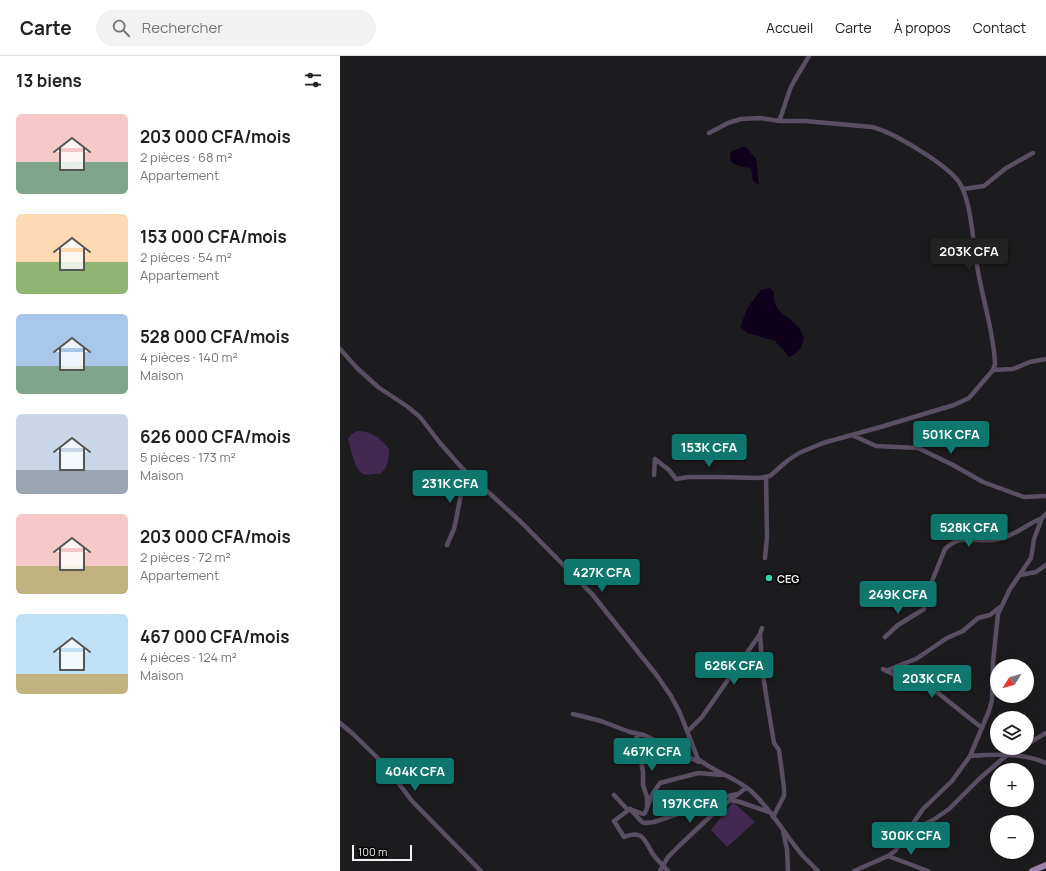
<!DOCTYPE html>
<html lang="fr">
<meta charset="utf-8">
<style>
:root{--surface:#fff;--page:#f2f2f2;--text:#202124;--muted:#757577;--line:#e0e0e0;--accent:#0f766e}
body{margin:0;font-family:Manrope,sans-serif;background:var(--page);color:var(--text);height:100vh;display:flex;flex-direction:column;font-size:15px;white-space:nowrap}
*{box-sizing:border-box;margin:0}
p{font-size:13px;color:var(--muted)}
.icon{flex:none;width:22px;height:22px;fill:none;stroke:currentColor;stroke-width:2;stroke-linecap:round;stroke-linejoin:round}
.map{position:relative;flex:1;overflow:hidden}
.side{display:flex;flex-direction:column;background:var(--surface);width:340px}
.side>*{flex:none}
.needle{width:26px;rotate:233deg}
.tools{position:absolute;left:650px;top:603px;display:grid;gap:8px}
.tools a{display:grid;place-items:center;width:44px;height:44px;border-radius:50%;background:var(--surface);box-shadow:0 2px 10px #0003;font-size:20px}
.scale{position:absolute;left:12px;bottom:10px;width:60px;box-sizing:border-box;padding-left:4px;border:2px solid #f0eff1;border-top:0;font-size:11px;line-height:14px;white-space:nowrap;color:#f0eff1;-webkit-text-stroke:3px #060607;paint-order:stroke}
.price{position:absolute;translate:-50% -34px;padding:0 9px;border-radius:4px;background:var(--accent);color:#fff;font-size:13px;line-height:26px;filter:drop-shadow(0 1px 2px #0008)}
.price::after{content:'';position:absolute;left:50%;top:24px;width:12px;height:9px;margin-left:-6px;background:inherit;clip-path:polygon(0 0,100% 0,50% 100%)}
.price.on{background:#222;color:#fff}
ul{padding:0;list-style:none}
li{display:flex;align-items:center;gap:12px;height:100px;padding:0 16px}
li span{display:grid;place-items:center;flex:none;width:112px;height:80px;border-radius:6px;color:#555}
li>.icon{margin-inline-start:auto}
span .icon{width:48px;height:48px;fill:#fffc;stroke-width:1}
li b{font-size:17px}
h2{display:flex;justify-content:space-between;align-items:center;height:48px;padding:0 16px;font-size:17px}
header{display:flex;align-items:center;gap:24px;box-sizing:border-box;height:56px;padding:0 20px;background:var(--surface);border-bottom:1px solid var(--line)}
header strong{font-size:19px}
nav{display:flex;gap:22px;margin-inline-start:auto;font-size:14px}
.search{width:280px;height:36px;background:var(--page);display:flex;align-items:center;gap:10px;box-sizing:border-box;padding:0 14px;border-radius:22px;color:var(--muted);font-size:15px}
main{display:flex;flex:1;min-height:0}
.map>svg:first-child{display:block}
.green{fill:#412951}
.water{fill:#0f001c}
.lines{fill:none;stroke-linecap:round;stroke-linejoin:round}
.minor{stroke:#5a4e63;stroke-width:4.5}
.major{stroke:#9a80ad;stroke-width:6}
.poi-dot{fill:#2cd5ab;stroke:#060607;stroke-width:1.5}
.labels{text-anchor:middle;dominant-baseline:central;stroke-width:3.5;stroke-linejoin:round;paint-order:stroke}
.poi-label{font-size:11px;font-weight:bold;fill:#f0eff1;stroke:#060607;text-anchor:start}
</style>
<header>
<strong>Carte</strong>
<div class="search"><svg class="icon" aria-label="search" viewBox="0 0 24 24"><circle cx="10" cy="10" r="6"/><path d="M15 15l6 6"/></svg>Rechercher</div>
<nav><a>Accueil</a><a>Carte</a><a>À propos</a><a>Contact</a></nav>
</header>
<main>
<section class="side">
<h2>13 biens<svg class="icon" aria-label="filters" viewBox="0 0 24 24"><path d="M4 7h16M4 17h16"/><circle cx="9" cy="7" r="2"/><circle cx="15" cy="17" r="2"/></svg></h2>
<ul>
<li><span style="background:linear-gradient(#f6c9c9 60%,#7fa58c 0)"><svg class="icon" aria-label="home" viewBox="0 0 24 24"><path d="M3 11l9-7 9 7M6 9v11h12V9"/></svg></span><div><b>203 000 CFA/mois</b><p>2 pièces · 68 m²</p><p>Appartement</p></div></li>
<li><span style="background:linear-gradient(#ffd9b3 60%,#8fb573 0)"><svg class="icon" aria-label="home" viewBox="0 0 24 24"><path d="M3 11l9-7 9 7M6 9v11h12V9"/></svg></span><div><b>153 000 CFA/mois</b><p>2 pièces · 54 m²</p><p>Appartement</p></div></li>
<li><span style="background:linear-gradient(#a9c7e8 65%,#7fa58c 0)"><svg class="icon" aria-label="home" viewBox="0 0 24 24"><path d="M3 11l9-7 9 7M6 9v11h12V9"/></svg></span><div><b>528 000 CFA/mois</b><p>4 pièces · 140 m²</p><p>Maison</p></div></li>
<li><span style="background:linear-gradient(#c9d6e8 70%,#9aa5b1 0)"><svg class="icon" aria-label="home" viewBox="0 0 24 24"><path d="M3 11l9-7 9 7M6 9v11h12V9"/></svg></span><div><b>626 000 CFA/mois</b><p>5 pièces · 173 m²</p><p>Maison</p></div></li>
<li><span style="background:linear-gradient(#f6c9c9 65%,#c2b280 0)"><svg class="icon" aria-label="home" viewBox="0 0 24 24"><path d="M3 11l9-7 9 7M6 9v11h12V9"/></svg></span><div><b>203 000 CFA/mois</b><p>2 pièces · 72 m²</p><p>Appartement</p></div></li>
<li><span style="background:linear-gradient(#bfe0f5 75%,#c2b280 0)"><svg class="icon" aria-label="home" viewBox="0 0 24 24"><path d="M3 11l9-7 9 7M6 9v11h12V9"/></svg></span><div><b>467 000 CFA/mois</b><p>4 pièces · 124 m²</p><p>Maison</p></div></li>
</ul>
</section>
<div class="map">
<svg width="706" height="815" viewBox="0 0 706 815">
<rect width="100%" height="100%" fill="#1c1b1d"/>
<path class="green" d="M 17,375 C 30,374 42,383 49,393 C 49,403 48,412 40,418 C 34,417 29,420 24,418 C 14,415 11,392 8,383 L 12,378 Z
M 393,746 L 415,766 L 387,791 L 371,774 Z"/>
<path class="water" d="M 402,91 L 406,91 L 416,103 L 419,129 L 413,125 L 411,112 C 401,111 386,109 391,96 Z
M 430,232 L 434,236 C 433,259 447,257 458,271 C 461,274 462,278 464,282 C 462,291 458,298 449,301 L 435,285 L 408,277 L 400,271 L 408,251 L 421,234 Z"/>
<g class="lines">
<path class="minor" d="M 439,65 C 444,54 446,43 451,31 C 456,21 463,10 469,0
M 623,133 L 644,130 L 666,112 L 693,97
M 0,293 L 17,312 L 38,331 L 68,351 L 80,361 L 100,387 L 122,412 L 182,467 L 252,538 L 318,621 L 331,640 L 340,657 L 358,703 C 374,716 395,721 411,735 C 431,753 445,779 463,800 C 468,805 473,810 478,815
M 653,314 L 673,313 L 690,306 L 706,303
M 512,379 L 536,390 L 578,392 L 613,409 L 643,426 L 684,441 L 706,440
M 315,403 L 329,414 L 336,423 L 349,421 L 378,421 L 420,422 L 430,420 L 447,405 L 459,397 L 483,387 L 544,370 L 614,349 L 629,342 L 653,314 L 655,308 C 654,277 643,245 638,215 C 633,191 632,145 619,126 C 606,108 553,76 532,71 L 465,65 L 439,65 L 421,62 L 401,63 L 388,67 L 369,77
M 314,419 L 315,403
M 107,489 L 114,473 L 116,464 L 121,438 L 122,412
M 425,502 L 427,481 L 426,422
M 680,519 L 696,516 L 706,509
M 420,578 L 423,619 L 427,645 L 434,687 L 439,694 L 444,732 L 444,740 L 433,761
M 545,581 L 558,569 L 584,553 L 588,535 L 605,493 C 622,476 639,488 659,483 C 674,480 687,468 702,462
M 543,613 L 568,626 L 586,631 L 598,637 L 642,672
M 546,615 L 560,609 L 576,603 L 607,582 L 623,575 L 638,562 L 650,559 L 660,551
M 233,658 L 261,665 L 290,676 L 304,679 L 359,706
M 0,667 L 12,677 L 45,709 L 72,745 L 141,815
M 348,675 L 362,661 L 420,578 L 422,572
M 296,677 L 303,716 L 303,729 L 307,741 L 307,749
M 687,688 L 706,677
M 669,699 L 680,692
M 630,700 C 656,698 682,697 706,707
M 274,739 L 288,754
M 391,744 L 400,746 L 429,756
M 290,753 L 302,766 L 305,767 L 314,766 L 361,750 L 375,743 L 397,738
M 443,775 L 447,793 L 448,815
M 568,777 L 593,764 L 609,753 L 639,723 L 667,699
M 548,800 L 588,815
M 320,815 L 328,801 L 340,789 L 376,755 L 406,732
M 328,815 C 324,810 319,806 315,801 C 305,788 305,772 284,781 L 274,765 L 290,753 L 303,758 L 305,757 L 313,737 L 320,727 L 358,717 L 383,719
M 514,815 L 548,800 L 555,795 L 565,782 L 572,769 L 583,753 L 612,725 L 630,700 L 649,655 L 652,644 L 653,606 L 658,558 L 670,533 L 691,502 L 694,483 L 702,462 L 706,458"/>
<path class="major" d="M 692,815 L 706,809"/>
</g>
<circle class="poi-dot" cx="429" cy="522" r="4"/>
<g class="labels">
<g class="poi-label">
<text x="437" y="522">CEG</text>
</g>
</g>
</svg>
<div class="tools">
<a><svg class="needle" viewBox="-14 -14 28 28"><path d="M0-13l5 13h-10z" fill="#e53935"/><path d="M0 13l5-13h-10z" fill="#757577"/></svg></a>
<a><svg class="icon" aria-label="layers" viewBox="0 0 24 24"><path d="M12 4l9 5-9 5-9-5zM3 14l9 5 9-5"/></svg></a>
<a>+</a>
<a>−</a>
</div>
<div class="scale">100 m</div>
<b class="price on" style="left:629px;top:216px">203K CFA</b>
<b class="price" style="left:611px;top:399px">501K CFA</b>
<b class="price" style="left:369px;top:412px">153K CFA</b>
<b class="price" style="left:110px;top:448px">231K CFA</b>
<b class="price" style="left:629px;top:492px">528K CFA</b>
<b class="price" style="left:262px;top:537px">427K CFA</b>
<b class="price" style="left:558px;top:559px">249K CFA</b>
<b class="price" style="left:394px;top:630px">626K CFA</b>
<b class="price" style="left:592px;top:643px">203K CFA</b>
<b class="price" style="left:312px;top:716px">467K CFA</b>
<b class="price" style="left:75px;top:736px">404K CFA</b>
<b class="price" style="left:350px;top:768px">197K CFA</b>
<b class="price" style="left:571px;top:800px">300K CFA</b>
</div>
</main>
